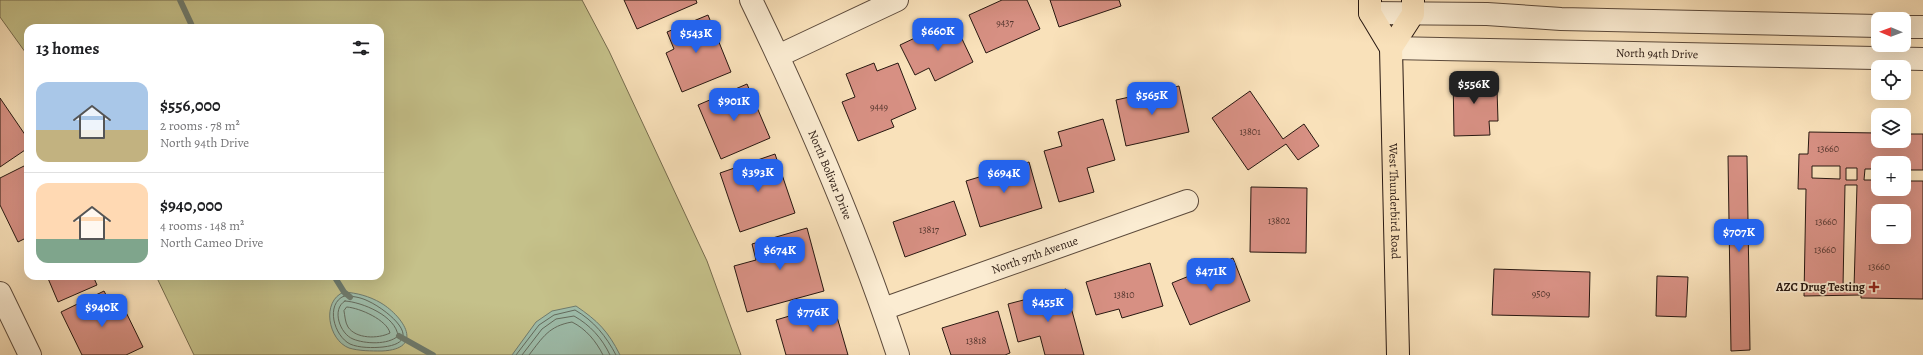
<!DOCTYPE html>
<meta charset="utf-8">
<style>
:root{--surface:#fff;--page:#f6f6f6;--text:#202124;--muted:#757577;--line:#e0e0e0;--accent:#2563eb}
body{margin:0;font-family:Alegreya,serif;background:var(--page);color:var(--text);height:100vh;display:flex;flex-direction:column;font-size:15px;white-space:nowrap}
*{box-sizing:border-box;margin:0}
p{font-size:13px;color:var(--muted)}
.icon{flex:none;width:22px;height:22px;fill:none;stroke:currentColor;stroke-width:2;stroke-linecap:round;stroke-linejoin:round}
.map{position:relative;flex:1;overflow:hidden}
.details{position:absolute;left:24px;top:24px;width:360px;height:256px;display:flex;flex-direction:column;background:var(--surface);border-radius:12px;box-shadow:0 4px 16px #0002}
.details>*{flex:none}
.needle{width:26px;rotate:271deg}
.buttons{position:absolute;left:1871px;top:12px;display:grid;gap:8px}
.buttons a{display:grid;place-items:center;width:40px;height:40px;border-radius:8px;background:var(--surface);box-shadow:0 4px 16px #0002;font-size:20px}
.price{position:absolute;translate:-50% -34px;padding:0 9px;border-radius:8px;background:var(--accent);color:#fff;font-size:13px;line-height:26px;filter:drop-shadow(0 1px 2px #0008)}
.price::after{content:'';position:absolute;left:50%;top:24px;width:12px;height:9px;margin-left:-6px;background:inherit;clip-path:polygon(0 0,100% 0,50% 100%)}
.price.selected{background:#222;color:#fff}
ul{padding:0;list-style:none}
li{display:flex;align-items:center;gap:12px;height:100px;padding:0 12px}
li+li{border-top:1px solid var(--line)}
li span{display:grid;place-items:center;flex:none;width:112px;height:80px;border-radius:12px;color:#555}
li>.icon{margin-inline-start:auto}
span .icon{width:48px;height:48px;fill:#fffc;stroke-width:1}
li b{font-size:17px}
h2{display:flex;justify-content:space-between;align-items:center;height:48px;padding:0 12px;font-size:17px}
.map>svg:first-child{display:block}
.green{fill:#c5c18a;stroke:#766c4e}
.water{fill:#9ebeac;stroke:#6f7c6e}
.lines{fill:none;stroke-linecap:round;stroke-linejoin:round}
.shore{stroke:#636b5e;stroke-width:1}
.stream{stroke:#6f7c6e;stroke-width:6}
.building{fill:#d79083;stroke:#281811;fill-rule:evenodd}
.minor-casing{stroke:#5c4a3b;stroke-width:24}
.major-casing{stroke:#281811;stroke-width:24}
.minor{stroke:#fbecd2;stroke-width:22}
.major{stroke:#f9e1ba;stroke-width:22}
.poi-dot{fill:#8f2418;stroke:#fbecd2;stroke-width:1.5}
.labels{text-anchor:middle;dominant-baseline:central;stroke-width:3.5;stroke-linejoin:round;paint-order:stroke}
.number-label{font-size:10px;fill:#54362e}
.street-label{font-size:12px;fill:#281811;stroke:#fbecd2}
.poi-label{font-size:12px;font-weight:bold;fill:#281811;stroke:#fbecd2;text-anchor:end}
</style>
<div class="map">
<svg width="1923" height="355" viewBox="0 0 1923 355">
<rect width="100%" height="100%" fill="#f9e1ba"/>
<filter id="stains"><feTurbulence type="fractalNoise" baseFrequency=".005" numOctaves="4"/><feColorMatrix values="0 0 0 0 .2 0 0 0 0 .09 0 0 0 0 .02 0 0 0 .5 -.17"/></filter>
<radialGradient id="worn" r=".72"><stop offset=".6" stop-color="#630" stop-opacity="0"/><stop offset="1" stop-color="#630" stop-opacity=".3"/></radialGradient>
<path class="green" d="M 0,0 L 582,0 L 609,51 L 707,261 L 741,355 L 194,355 L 156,276 L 380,276 L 380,28 L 28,28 L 28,56 L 0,17 Z"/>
<path class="water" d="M 344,292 C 357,293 369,296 381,303 C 404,317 425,349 382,351 C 371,351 359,351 349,348 C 328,340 321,301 344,292 Z
M 576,306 C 598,321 608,331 620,355 L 512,355 L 536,322 L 552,311 Z"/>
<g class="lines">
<path class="shore" d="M 344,296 C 352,296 360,297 368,301 C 386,309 428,342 383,347 C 373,348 359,348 350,344 C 334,336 325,304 344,296 Z
M 345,301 C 362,302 396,316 398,336 C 388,345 365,344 353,339 C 340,334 331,309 345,301 Z
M 347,307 C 360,308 387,320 390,333 C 378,339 356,339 348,327 C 345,322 345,316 344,311 Z
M 516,355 L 539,325 L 554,315 L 575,310 C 594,321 606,336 616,355
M 522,355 L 542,329 L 556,319 L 574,316 C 590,325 602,338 610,355
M 529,355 C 543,337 549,326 572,322 C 586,329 596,341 603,355"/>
<path class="stream" d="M 180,0 L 193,28
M 334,276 L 344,292 L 350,297
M 399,336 L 433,355"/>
</g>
<path class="building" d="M 624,0 L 696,0 L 697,3 L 637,29 Z
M 1002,0 L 1027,0 L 1040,29 L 986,53 L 969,15 Z
M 1050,0 L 1119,0 L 1121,6 L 1059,27 Z
M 708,15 L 731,72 L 682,92 L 666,53 L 674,49 L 667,32 Z
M 953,20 L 973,62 L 935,81 L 929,68 L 915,75 L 900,45 Z
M 874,63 L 877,71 L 898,63 L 916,109 L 891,120 L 894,127 L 858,141 L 842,102 L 855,97 L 846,74 Z
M 1489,74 L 1489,89 L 1497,89 L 1498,121 L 1489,121 L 1490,135 L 1454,136 L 1453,75 Z
M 747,84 L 770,138 L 721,159 L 698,105 Z
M 1179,86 L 1189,132 L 1126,146 L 1116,100 Z
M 1250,91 L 1283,139 L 1304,124 L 1319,146 L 1298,160 L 1286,144 L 1248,170 L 1212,118 Z
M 0,98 L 28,139 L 28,148 L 0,167 Z
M 1103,119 L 1115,160 L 1087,168 L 1094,192 L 1059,202 L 1044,151 L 1062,146 L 1058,132 Z
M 1809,132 L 1878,133 L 1878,141 L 1904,141 L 1904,134 L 1923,134 L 1923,170 L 1904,170 L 1904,163 L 1878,163 L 1878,169 L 1865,169 L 1864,180 L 1878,180 L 1878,189 L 1904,189 L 1904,181 L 1923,181 L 1923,299 L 1861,298 L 1861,295 L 1804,296 L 1806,189 L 1798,189 L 1799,154 L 1808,154 ZM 1812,166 L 1840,166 L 1840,179 L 1812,178 ZM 1846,168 L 1857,168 L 1857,180 L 1846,180 ZM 1845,185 L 1857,185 L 1854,288 L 1843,287 ZM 1878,211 L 1904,211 L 1904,237 L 1878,237 Z
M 775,154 L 795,213 L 740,232 L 720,173 Z
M 1728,156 L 1747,156 L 1750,350 L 1731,351 Z
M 1029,162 L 1042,208 L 980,227 L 966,181 Z
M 28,164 L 28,237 L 18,242 L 0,205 L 0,178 Z
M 1251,187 L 1307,188 L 1306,253 L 1250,252 Z
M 954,201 L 966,235 L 905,257 L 893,222 Z
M 807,228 L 824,291 L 747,312 L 734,266 L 756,260 L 752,244 Z
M 1233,258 L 1250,301 L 1190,325 L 1172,283 Z
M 1150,263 L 1163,306 L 1122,318 L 1119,309 L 1096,315 L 1086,282 Z
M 1494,269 L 1590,272 L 1589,317 L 1492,315 Z
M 47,276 L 93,276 L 97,285 L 58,302 Z
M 1657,276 L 1688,277 L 1686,317 L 1656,316 Z
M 1066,289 L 1084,355 L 1045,355 L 1040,336 L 1018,342 L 1008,304 Z
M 104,291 L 113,308 L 122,304 L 143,347 L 126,355 L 82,355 L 61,312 Z
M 833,303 L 848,355 L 786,355 L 776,320 Z
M 998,311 L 1010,353 L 1005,355 L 951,355 L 942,328 Z"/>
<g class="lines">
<defs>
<g id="minor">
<path id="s1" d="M 751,0 C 807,115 858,233 898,355"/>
<path d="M 1370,13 L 1487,14 L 1561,19 L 1878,26"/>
<path d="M 1904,27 L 1923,27"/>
<path id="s2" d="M 1391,48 L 1923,59"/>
<path d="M 778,56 L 897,0"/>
<path d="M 0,293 L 30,355"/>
<path id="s3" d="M 883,309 L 1187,201"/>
</g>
<g id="major">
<path id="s4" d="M 1370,0 L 1370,13 L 1391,48 L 1398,355"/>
<path d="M 1391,48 L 1413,14 L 1413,0"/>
</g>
</defs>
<use href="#minor" class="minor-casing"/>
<use href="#major" class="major-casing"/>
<use href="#minor" class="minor"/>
<use href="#major" class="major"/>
</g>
<path class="poi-dot" d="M1872 281h4v4h4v4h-4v4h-4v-4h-4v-4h4z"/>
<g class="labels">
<g class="number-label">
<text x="1005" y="22">9437</text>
<text x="879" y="106">9449</text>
<text x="1250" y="131">13801</text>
<text x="1828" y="148">13660</text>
<text x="1279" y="220">13802</text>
<text x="1826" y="221">13660</text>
<text x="929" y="229">13817</text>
<text x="1825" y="249">13660</text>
<text x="1879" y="266">13660</text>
<text x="1541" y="293">9509</text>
<text x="1124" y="294">13810</text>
<text x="976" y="340">13818</text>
</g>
<g class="street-label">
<text stroke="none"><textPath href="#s2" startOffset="266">North 94th Drive</textPath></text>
<text stroke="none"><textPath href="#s1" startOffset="192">North Bolivar Drive</textPath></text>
<text stroke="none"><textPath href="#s4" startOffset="207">West Thunderbird Road</textPath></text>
<text stroke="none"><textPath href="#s3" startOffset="161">North 97th Avenue</textPath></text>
</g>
<g class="poi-label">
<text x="1865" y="287">AZC Drug Testing</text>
</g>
</g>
<rect width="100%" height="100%" filter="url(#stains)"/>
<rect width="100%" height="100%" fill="url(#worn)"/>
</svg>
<div class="buttons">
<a><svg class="needle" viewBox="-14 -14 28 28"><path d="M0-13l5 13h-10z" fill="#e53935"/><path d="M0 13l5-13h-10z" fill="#757577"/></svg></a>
<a><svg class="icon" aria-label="locate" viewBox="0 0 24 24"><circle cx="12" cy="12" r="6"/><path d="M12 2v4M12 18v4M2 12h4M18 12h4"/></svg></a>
<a><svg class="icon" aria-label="layers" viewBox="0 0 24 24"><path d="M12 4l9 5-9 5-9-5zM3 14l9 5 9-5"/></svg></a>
<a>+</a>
<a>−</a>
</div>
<b class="price" style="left:938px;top:52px">$660K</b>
<b class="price" style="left:696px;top:54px">$543K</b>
<b class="price selected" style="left:1474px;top:105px">$556K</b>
<b class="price" style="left:1152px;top:116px">$565K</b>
<b class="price" style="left:734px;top:122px">$901K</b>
<b class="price" style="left:758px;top:193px">$393K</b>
<b class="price" style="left:1004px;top:194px">$694K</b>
<b class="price" style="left:1739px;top:253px">$707K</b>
<b class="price" style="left:780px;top:271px">$674K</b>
<b class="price" style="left:1211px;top:292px">$471K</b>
<b class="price" style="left:1048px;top:323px">$455K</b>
<b class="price" style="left:102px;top:328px">$940K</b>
<b class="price" style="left:813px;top:333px">$776K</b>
<section class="details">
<h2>13 homes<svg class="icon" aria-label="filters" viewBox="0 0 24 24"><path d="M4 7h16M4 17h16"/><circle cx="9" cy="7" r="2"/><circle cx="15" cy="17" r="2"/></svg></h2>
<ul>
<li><span style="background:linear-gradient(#a9c7e8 60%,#c2b280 0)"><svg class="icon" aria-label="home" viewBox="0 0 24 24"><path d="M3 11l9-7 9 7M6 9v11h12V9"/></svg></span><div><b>$556,000</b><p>2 rooms · 78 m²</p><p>North 94th Drive</p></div></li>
<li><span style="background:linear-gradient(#ffd9b3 70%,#7fa58c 0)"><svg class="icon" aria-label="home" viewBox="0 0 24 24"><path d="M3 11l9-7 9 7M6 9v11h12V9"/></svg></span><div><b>$940,000</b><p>4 rooms · 148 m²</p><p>North Cameo Drive</p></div></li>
</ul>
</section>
</div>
